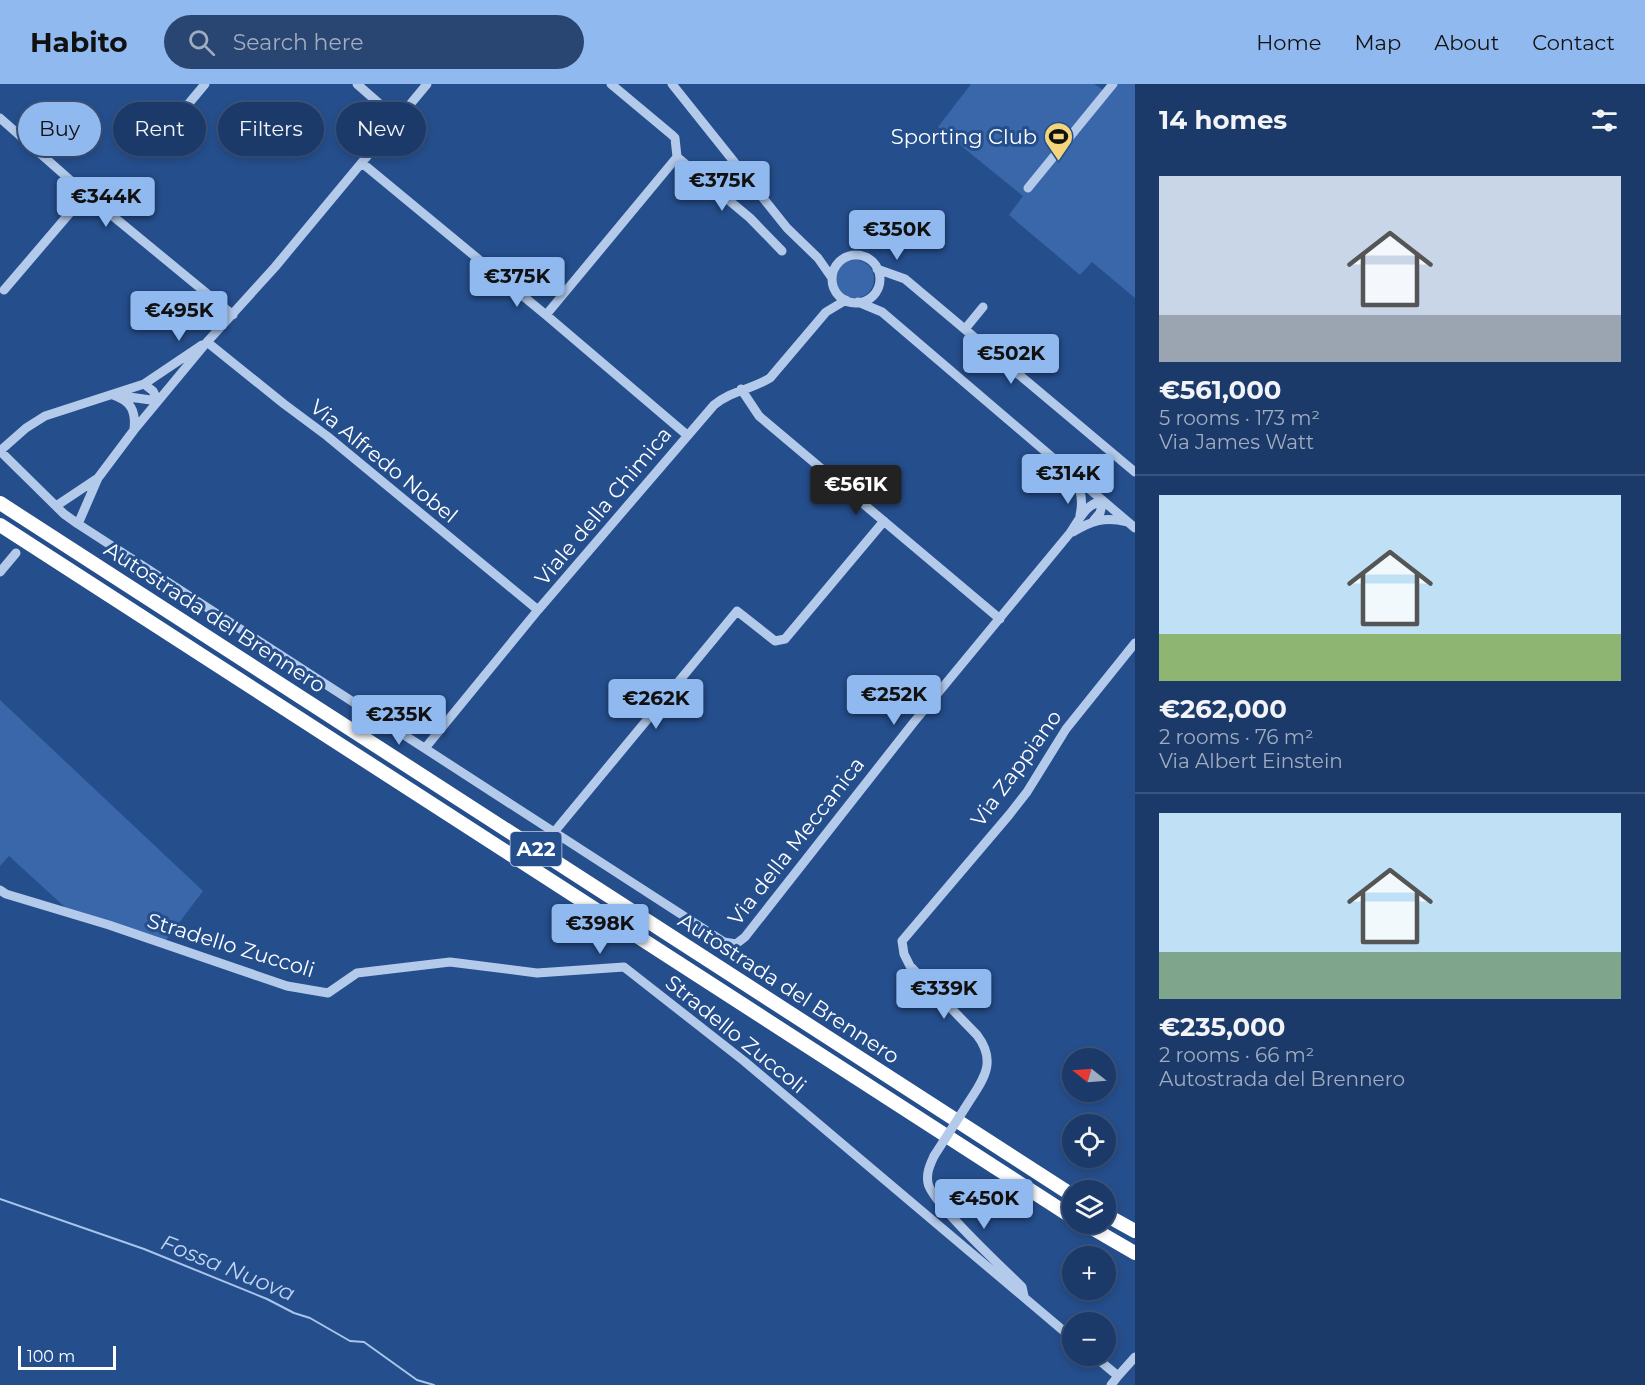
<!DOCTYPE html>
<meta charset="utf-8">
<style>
:root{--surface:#1c3a69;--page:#294571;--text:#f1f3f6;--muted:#a0adc0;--line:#3a547d;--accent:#90b9f0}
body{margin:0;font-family:Montserrat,sans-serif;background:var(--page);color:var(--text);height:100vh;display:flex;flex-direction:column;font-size:22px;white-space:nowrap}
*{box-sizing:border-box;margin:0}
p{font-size:20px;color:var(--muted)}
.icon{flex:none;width:33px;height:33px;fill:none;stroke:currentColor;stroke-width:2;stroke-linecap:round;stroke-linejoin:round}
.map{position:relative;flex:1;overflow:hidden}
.details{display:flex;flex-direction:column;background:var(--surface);width:510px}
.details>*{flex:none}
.guide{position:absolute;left:18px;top:18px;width:570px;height:54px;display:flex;gap:12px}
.needle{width:39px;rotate:287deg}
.buttons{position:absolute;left:1062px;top:964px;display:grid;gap:12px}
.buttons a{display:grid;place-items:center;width:54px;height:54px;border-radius:50%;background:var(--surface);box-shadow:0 3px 9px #0003,0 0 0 2px var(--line);font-size:30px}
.scale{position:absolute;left:18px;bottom:15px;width:98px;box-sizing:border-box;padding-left:6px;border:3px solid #fff;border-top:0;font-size:16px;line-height:21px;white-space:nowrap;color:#fff;-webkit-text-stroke:4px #254e8c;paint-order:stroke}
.price{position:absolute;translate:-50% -51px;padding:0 14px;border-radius:6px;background:var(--accent);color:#111;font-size:20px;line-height:39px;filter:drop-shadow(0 2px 3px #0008)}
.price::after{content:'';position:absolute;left:50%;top:36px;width:18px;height:14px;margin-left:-9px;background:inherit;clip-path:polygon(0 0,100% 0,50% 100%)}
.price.selected{background:#222;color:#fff}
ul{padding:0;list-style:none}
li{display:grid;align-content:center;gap:12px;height:318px;padding:0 24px}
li+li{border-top:2px solid var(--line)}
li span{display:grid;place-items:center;height:186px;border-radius:0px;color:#555}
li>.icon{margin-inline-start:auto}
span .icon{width:108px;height:108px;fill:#fffc;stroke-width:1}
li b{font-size:26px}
h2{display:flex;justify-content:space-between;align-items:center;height:72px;padding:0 24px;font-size:26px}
.pill{padding:0 21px;border-radius:27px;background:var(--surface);box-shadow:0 3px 9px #0003,0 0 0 2px var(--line);font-size:21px;line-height:54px}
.pill.selected{background:var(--accent);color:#111}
header{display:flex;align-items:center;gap:36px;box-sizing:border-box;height:84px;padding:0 30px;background:var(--accent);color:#111}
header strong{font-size:28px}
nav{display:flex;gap:33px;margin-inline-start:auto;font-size:21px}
.search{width:420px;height:54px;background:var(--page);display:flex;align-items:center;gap:15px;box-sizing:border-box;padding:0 21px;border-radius:33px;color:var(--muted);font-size:22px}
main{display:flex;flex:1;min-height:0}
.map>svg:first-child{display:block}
.green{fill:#3a67a9}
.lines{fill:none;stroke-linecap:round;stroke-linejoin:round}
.stream{stroke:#a9c5eb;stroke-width:2}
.minor{stroke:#b4caea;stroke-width:9}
.highway{stroke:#fff;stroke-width:14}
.minor-bridge{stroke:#b4caea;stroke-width:9}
.labels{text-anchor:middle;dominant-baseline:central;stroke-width:6;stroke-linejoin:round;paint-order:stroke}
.shield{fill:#254e8c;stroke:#becadc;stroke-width:1.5}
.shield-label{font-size:20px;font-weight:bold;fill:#fff}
.poi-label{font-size:21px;fill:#fff;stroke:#254e8c;text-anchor:end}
.street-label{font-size:21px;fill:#fff;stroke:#254e8c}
.water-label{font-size:22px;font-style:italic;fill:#c0d5f1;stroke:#254e8c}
</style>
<header>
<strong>Habito</strong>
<div class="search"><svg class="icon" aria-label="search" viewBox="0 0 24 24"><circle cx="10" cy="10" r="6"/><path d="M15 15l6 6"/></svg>Search here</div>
<nav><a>Home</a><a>Map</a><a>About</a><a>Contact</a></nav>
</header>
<main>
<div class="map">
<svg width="1135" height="1301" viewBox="0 0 1135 1301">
<rect width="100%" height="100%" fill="#254e8c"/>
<path class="green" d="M 971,0 L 1094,0 L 1105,7 L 1111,0 L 1135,0 L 1135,214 L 1092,178 L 1080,191 L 1009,131 L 1023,112 L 938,43 Z
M836 195a19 19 0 1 1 38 0a19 19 0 1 1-38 0Z
M 0,616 L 203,807 L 163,860 L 78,835 L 9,772 L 0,782 Z"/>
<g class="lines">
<path class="stream" d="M 0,1115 L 144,1165 L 267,1215 L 294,1229 L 310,1234 L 350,1257 L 364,1258 L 417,1296 L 434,1301"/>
<path class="minor" d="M 357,0 L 398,36
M 611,0 L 672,51 L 675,54 L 677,73
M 672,0 L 787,144 L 818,174 L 832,194
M 0,34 L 86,110 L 233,231
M 170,42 L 205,0
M 677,73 L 750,134 L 782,167
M 362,79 L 546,231 L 687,351
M 1028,104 L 1113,0
M832 195a24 24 0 1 1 48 0a24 24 0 1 1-48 0Z
M 877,185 L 905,195 L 1135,388
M 4,206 L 86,110
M 858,218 L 882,228 L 1135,444
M 546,231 L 677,73
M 965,245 L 983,223
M 207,258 L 284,320 L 327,352 L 538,526
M 144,300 L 153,307 L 158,317
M 741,305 L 759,332 L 1000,535
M 113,311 C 131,317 136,327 134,345
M 122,312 L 158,317
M 0,367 L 64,430 L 78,440 L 724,858 L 736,860 L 745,853 L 914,638 L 1070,449 C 1079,436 1086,419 1103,417 L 1100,429 L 1094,436
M 0,367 L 26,344 L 45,332 L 144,300 L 202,261
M 1075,396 C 1082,407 1083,418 1080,431
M 56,422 L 98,394 L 134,346 L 207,258 L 275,183 L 427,0
M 78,440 L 98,394
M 1073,448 C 1091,437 1105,432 1127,438
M 0,488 L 16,469
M 426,663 L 538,526 L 714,321 C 732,306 751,306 770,294 L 826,228 L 846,216
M 555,747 L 737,527 L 775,557 L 785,555 L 884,437
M 0,806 L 6,810 L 109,841 L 287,902 L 328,909 L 357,889 L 450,878 L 537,889 L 624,883 L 744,977 L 1072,1254
M 965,1024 C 981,998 999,980 977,951 L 910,882 L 904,870 L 902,857 L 1009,731 L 1027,708 L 1066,645 L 1135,559
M 934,1072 C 930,1081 926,1089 928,1099 C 931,1118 1004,1185 1022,1203 L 1024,1212
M 1094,1272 L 1118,1292 L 1111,1301
M 1118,1292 L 1135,1273"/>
<path class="highway" d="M 0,419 L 1072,1111
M 0,441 L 1072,1133
M 1106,1131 L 1135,1147
M 1085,1140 L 1135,1169"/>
<path class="minor-bridge" d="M 934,1072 L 965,1024"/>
</g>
<defs>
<symbol id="stadium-pin" viewBox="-11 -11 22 30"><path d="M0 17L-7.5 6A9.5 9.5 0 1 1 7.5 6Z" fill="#f4d579" stroke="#254e8c"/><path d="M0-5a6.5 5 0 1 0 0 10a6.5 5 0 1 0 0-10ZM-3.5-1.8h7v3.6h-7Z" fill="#111"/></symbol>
</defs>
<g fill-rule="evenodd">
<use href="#stadium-pin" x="1042" y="36" width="33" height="45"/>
</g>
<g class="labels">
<rect class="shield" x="510.5" y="748" width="51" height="34" rx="4.5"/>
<g class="shield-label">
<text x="536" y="765">A22</text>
</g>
<g class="poi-label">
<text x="1037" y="52">Sporting Club</text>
</g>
<g class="street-label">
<text transform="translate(384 377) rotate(39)">Via Alfredo Nobel</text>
<text transform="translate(603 422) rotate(-50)">Viale della Chimica</text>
<text transform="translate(215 533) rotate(33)">Autostrada del Brennero</text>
<text transform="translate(1016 684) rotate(-54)">Via Zappiano</text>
<text transform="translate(796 757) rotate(-52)">Via della Meccanica</text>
<text transform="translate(231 861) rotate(17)">Stradello Zuccoli</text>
<text transform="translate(789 904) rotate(33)">Autostrada del Brennero</text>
<text transform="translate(736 950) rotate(39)">Stradello Zuccoli</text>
</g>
<g class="water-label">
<text transform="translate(228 1184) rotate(22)">Fossa Nuova</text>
</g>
</g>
</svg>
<div class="buttons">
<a><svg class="needle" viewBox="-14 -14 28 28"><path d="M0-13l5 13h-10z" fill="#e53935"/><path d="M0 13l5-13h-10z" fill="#a0adc0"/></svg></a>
<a><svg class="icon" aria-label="locate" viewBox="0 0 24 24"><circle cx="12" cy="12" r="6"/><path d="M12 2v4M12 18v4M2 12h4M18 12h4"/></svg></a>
<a><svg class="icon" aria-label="layers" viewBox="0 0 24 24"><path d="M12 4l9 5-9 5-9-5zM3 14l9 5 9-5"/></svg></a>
<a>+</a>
<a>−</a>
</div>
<div class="scale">100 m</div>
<b class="price" style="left:722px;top:128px">€375K</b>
<b class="price" style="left:106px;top:144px">€344K</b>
<b class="price" style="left:897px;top:177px">€350K</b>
<b class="price" style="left:517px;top:224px">€375K</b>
<b class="price" style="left:179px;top:258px">€495K</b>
<b class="price" style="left:1011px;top:301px">€502K</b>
<b class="price" style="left:1068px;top:421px">€314K</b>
<b class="price selected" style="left:856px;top:432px">€561K</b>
<b class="price" style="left:894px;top:642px">€252K</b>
<b class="price" style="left:656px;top:646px">€262K</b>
<b class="price" style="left:399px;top:662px">€235K</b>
<b class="price" style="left:600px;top:871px">€398K</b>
<b class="price" style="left:944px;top:936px">€339K</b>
<b class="price" style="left:984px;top:1146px">€450K</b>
<div class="guide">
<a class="pill selected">Buy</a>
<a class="pill">Rent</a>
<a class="pill">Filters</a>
<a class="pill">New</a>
</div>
</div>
<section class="details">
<h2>14 homes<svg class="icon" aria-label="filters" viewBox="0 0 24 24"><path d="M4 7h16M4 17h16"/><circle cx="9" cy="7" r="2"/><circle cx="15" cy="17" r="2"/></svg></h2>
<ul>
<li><span style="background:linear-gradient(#c9d6e8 75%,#9aa5b1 0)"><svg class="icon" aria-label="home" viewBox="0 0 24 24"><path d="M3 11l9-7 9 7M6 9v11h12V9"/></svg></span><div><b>€561,000</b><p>5 rooms · 173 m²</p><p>Via James Watt</p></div></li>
<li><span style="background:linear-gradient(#bfe0f5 75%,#8fb573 0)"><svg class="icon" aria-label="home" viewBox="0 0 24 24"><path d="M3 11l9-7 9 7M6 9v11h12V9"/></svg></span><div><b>€262,000</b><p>2 rooms · 76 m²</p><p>Via Albert Einstein</p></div></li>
<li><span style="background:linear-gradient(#bfe0f5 75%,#7fa58c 0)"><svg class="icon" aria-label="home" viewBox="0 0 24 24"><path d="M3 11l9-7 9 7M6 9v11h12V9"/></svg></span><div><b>€235,000</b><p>2 rooms · 66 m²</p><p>Autostrada del Brennero</p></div></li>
</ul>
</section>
</main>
